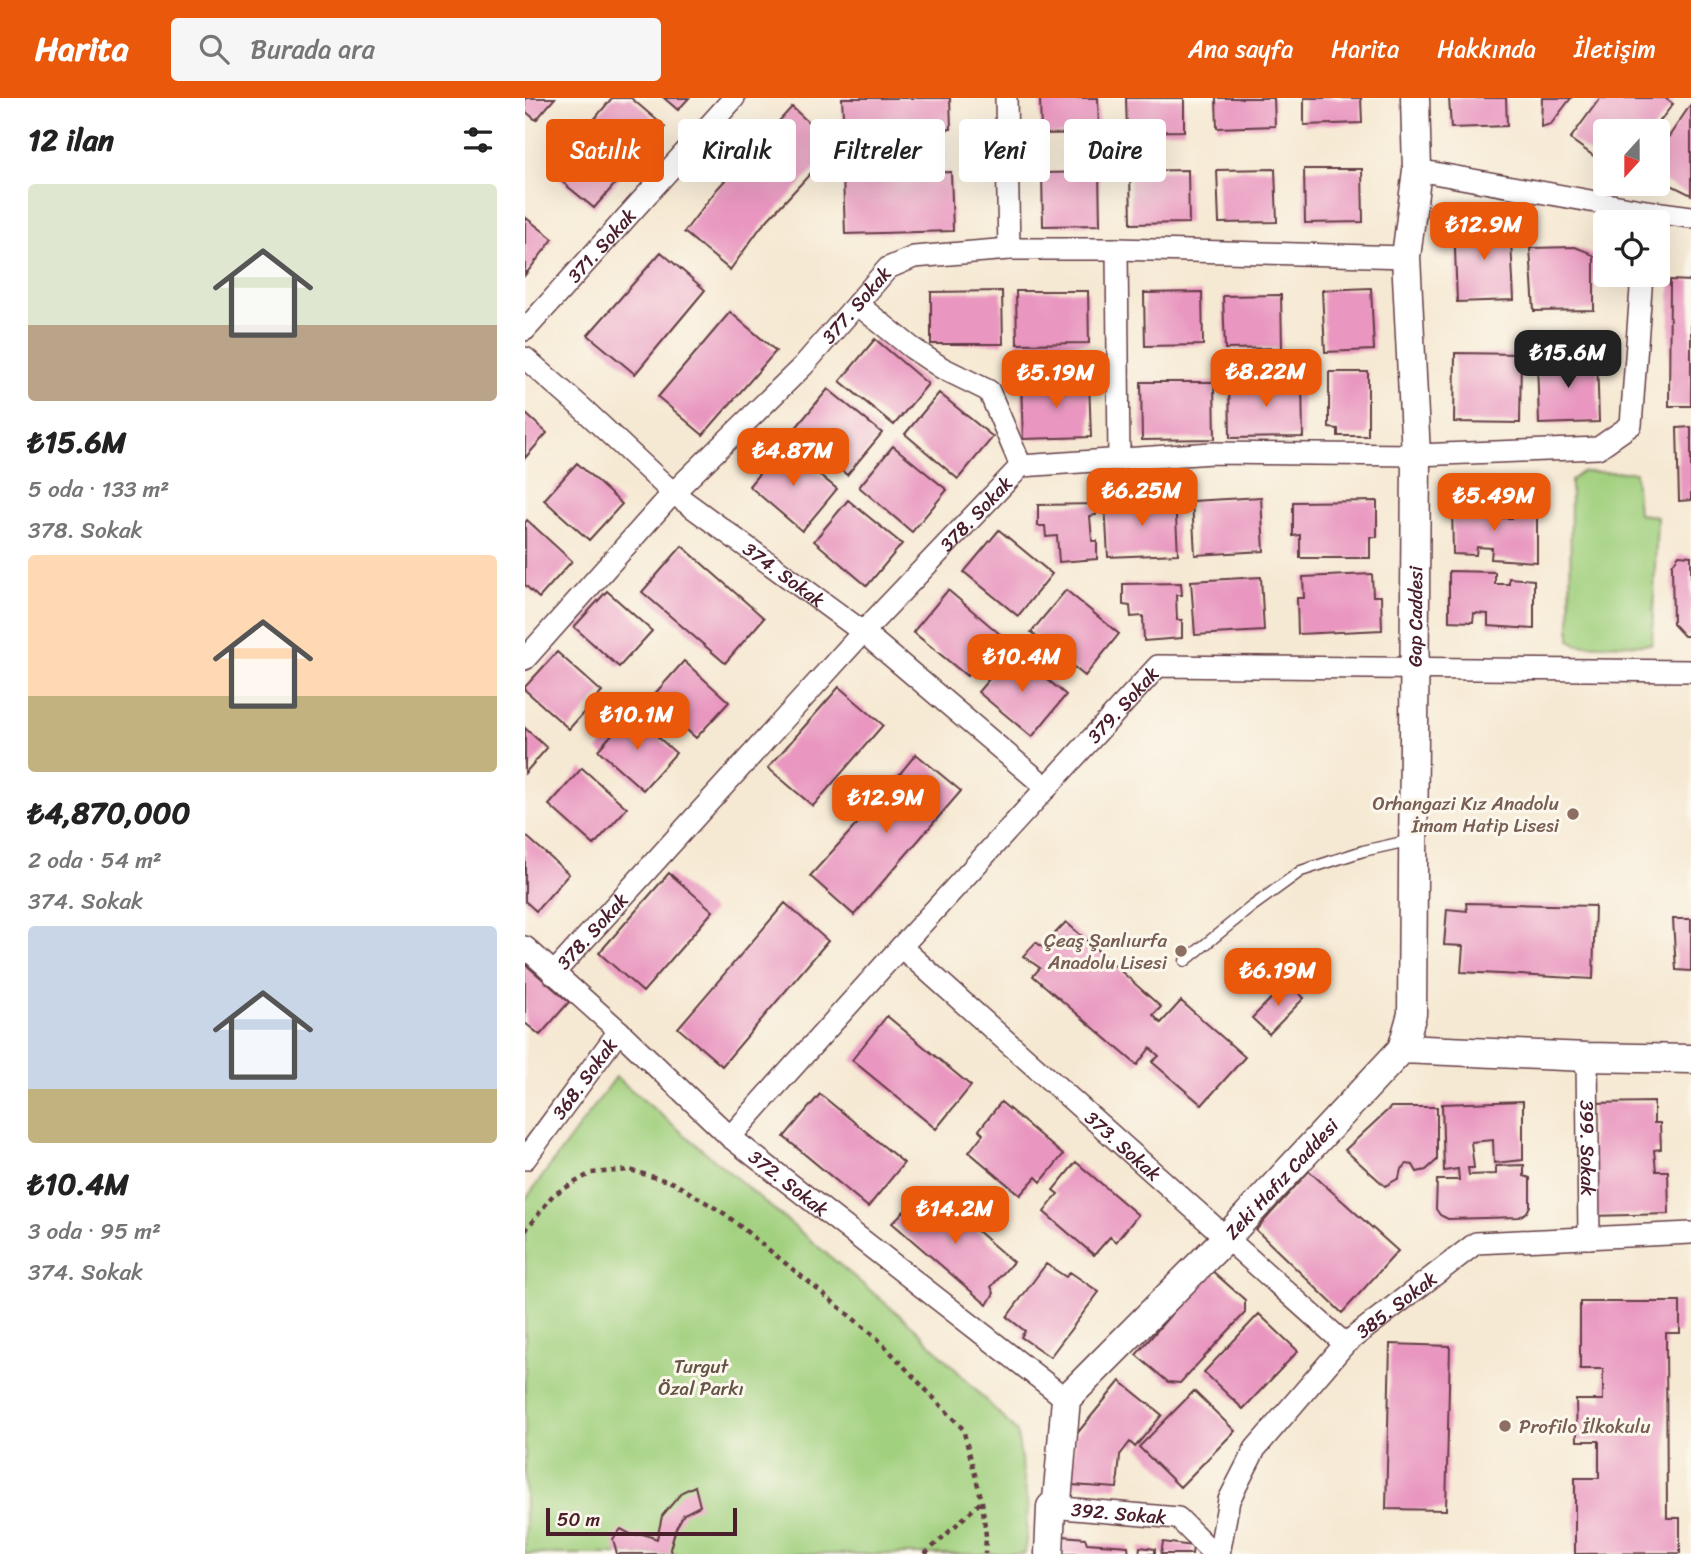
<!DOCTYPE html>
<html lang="tr">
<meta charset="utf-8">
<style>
:root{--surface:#fff;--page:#f6f6f6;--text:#222;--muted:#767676;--accent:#ea580c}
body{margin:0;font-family:Sriracha,sans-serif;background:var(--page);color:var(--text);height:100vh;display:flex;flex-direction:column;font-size:26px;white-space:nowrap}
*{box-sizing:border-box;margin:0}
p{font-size:23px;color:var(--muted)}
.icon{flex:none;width:38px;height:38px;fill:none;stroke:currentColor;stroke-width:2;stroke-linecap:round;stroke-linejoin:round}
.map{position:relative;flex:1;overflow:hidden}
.details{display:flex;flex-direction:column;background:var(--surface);width:525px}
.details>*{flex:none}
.top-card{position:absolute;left:21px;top:21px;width:665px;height:63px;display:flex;gap:14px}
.needle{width:46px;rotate:201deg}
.controls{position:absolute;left:1068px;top:21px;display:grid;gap:14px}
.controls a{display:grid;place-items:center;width:77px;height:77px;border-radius:7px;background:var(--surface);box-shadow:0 7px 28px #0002;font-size:35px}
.scale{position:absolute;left:21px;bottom:18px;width:191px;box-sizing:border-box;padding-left:7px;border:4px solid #4a1f2b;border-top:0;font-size:19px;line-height:24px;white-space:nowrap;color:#4a1f2b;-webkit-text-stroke:5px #fbf7ec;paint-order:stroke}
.price{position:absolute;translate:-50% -60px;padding:0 16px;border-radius:14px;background:var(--accent);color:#fff;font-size:23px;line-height:46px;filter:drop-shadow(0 2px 4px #0008)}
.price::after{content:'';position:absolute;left:50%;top:42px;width:21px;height:16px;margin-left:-10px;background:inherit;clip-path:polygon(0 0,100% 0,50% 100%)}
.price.on{background:#222;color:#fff}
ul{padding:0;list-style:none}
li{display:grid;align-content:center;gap:14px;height:371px;padding:0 28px}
li span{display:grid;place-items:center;height:217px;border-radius:7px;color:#555}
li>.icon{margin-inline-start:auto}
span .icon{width:126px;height:126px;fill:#fffc;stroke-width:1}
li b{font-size:30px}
h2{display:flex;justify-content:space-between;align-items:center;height:84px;padding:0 28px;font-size:30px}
.chip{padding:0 24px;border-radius:7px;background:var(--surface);box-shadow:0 7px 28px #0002;font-size:24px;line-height:63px}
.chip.on{background:var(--accent);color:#fff}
header{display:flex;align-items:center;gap:42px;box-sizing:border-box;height:98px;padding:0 35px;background:var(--accent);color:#fff}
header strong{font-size:33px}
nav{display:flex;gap:38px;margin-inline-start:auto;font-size:24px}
.search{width:490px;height:63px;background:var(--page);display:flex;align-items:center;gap:18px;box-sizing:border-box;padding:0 24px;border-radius:7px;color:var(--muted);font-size:26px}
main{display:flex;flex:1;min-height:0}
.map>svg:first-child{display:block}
.green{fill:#a1d07e;stroke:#767854;stroke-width:2}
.building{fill:#e997c0}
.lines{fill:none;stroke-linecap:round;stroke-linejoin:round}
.service-casing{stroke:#643d44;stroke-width:13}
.minor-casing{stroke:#643d44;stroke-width:24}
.tertiary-casing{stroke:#643d44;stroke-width:31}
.path{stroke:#643d44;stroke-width:4.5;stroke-dasharray:5 5;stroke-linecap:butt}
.service{stroke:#fff;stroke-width:10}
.minor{stroke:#fff;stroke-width:21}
.tertiary{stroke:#fff;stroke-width:28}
.education-dot{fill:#8d6e63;stroke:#fbf7ec;stroke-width:2.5}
.labels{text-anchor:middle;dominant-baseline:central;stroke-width:6;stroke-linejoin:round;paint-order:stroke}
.street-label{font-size:19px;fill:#4a1f2b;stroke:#fbf7ec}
.education-label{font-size:19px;fill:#785e54;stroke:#fbf7ec;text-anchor:end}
.park-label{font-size:19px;fill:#645444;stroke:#fbf7ec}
</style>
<header>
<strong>Harita</strong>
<div class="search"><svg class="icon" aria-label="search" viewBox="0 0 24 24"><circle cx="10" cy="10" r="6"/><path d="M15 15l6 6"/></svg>Burada ara</div>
<nav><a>Ana sayfa</a><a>Harita</a><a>Hakkında</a><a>İletişim</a></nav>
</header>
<main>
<section class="details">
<h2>12 ilan<svg class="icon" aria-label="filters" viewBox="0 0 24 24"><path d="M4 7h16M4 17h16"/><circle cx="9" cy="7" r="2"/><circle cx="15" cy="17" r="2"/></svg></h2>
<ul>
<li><span style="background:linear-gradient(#dfe7d0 65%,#b9a48a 0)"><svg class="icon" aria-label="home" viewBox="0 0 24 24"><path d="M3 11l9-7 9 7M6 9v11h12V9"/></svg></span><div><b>₺15.6M</b><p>5 oda · 133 m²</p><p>378. Sokak</p></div></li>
<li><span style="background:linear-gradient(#ffd9b3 65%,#c2b280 0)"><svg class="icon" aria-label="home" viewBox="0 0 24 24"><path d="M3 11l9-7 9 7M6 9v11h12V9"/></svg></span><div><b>₺4,870,000</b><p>2 oda · 54 m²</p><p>374. Sokak</p></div></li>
<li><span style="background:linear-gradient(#c9d6e8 75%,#c2b280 0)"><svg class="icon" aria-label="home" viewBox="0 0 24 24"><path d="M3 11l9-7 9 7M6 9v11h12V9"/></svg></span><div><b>₺10.4M</b><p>3 oda · 95 m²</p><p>374. Sokak</p></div></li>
</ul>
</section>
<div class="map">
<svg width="1166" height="1456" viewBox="0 0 1166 1456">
<rect width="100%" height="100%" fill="#fbf7ec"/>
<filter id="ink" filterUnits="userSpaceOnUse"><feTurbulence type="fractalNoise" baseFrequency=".0143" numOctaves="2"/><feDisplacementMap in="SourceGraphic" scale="14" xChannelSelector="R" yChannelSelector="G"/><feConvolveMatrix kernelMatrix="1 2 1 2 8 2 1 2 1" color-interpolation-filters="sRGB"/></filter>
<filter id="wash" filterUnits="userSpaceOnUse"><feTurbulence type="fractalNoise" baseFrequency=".00686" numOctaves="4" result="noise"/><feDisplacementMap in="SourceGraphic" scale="28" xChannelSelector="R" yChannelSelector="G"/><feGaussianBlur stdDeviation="1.57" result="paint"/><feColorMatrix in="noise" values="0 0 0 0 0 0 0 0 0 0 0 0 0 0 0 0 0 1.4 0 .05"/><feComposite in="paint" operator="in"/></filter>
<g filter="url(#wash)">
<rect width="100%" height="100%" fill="#f6e9d3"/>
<path class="green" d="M 1057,374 L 1110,374 L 1113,416 L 1132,418 L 1127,546 L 1053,547 L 1045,542 L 1046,382 Z
M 91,979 L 390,1230 L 492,1334 L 503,1409 L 500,1456 L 0,1456 L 0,1102 Z"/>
<g id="blocks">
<path class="building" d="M 0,0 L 30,0 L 11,22 L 0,13 Z
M 87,0 L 106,0 L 140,29 L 69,110 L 25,74 Z
M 139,0 L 164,0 L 153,12 Z
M 317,0 L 425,0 L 426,31 L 319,35 Z
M 515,0 L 573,0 L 574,35 L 516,36 Z
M 601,0 L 659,0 L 659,33 L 602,34 Z
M 691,0 L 749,0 L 750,28 L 692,30 Z
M 779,0 L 836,0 L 837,25 L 779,27 Z
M 924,0 L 981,0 L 982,28 L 926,30 Z
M 1017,0 L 1046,0 L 1026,26 L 1016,29 Z
M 1075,0 L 1140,0 L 1148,6 L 1127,33 L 1080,33 L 1080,66 L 1045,41 Z
M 1166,6 L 1166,97 L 1132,80 L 1132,56 Z
M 267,9 L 310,49 L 236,129 L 205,172 L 159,134 L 193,90 Z
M 750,71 L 752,124 L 694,125 L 692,72 Z
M 779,71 L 837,71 L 838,124 L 780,125 Z
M 663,72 L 664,125 L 606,126 L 605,73 Z
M 426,74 L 428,133 L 320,136 L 318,77 Z
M 574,74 L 575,127 L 518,128 L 517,75 Z
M 0,119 L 28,141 L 0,177 Z
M 985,123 L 989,202 L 932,204 L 929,125 Z
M 1050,149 L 1063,154 L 1069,159 L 1069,212 L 1009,213 L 1005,150 Z
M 136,154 L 180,192 L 110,276 L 63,237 Z
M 1145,182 L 1166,183 L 1166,308 L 1144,308 Z
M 846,190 L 849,252 L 800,254 L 797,192 Z
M 477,193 L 478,246 L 406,246 L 406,194 Z
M 491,193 L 563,193 L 564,245 L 492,246 Z
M 677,194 L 678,247 L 620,248 L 619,195 Z
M 756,197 L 757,250 L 700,251 L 698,198 Z
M 205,214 L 251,253 L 178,337 L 133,299 Z
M 350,241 L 403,286 L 369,327 L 315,283 Z
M 930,255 L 996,256 L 995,325 L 929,324 Z
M 1072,258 L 1074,324 L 1014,326 L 1012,260 Z
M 804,274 L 843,274 L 843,338 L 813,338 L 813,331 L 804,330 Z
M 777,282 L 778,339 L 705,340 L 704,283 Z
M 564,283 L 566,339 L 498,341 L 496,285 Z
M 616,284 L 689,284 L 690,341 L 617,342 Z
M 303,291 L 357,335 L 322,377 L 269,332 Z
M 414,295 L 468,339 L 433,381 L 380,336 Z
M 0,315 L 22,335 L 0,360 Z
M 1166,329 L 1166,402 L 1154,403 L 1152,330 Z
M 258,347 L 312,391 L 277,433 L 224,388 Z
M 368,348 L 422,392 L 387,434 L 334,389 Z
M 52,365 L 97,406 L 64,442 L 19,402 Z
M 736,399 L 739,453 L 670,457 L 667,403 Z
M 650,401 L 653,456 L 583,459 L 580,406 Z
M 323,402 L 377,446 L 342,488 L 289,443 Z
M 852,403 L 852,439 L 845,439 L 845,460 L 775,460 L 775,437 L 768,438 L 768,404 Z
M 571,406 L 571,417 L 565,418 L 567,443 L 572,443 L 572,461 L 534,464 L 532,438 L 521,439 L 520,428 L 513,428 L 513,407 Z
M 927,406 L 973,407 L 973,420 L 987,420 L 987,414 L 1012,415 L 1012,464 L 966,461 L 967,450 L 952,449 L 951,457 L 928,456 Z
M 2,422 L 47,463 L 14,500 L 0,487 L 0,425 Z
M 474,432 L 527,476 L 493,518 L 439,474 Z
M 157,448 L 239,520 L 200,565 L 117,494 Z
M 1154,457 L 1166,458 L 1166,538 L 1159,538 L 1148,526 L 1147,467 Z
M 924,473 L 970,474 L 970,486 L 984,486 L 984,480 L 1009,482 L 1009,531 L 963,528 L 963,516 L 949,515 L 948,524 L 924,523 Z
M 847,476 L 848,498 L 856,498 L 857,532 L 773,536 L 772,500 L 779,500 L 778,479 Z
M 736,479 L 739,533 L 670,537 L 666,483 Z
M 656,485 L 657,497 L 651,497 L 652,522 L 657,522 L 657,540 L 619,543 L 618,518 L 606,519 L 605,508 L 598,507 L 598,486 Z
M 423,492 L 476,537 L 442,578 L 388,534 Z
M 541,492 L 594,536 L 560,578 L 506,534 Z
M 82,493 L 127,533 L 94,569 L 49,529 Z
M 488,553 L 541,597 L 507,639 L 453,594 Z
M 32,554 L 77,594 L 44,631 L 0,592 L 0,589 Z
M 159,563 L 204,604 L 171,640 L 126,600 Z
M 314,589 L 358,627 L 288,708 L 243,670 Z
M 106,615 L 151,655 L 118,692 L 73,652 Z
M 0,630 L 22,650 L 0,675 Z
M 391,656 L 436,693 L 329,817 L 285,778 L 350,706 Z
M 57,670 L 102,710 L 69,747 L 24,707 Z
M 0,737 L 44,776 L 11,813 L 0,803 Z
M 144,775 L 188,813 L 118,894 L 74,855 Z
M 260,805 L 303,843 L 197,968 L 153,930 Z
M 941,805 L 1070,808 L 1068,881 L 936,874 L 938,848 L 919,847 L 922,811 L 942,813 Z
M 1148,821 L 1166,821 L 1166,873 L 1151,872 Z
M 541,824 L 636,909 L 628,917 L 636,925 L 656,903 L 720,959 L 677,1007 L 627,964 L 634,958 L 625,950 L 612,967 L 508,878 L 515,870 L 498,858 L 511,844 L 517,849 Z
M 0,866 L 44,904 L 15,937 L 0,925 Z
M 762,884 L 779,900 L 744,936 L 727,920 Z
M 362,918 L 446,988 L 411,1031 L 327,962 Z
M 295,996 L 379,1065 L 343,1109 L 259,1039 Z
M 998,1003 L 998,1062 L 969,1065 L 968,1042 L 946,1044 L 949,1070 L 943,1070 L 944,1077 L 971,1076 L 971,1068 L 999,1067 L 999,1078 L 1005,1080 L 1005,1108 L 1002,1114 L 994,1119 L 923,1121 L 915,1117 L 911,1111 L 912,1082 L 934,1082 L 933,1071 L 919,1073 L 917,1006 Z
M 476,1004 L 538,1057 L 516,1084 L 511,1079 L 495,1097 L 444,1054 L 458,1036 L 454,1032 Z
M 1129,1004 L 1129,1025 L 1135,1025 L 1136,1051 L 1129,1052 L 1131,1073 L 1143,1073 L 1144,1116 L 1067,1118 L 1067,1005 Z
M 866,1009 L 912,1009 L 912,1062 L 901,1072 L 892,1074 L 888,1067 L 882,1066 L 876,1071 L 874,1080 L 860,1088 L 820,1052 Z
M 551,1064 L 613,1117 L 591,1144 L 585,1139 L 569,1157 L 519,1114 L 533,1096 L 528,1092 Z
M 784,1073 L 873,1153 L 817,1215 L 731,1132 Z
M 406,1093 L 488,1164 L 466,1189 L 469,1195 L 462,1207 L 367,1125 L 379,1113 L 387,1118 Z
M 521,1166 L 541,1179 L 545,1174 L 574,1194 L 525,1259 L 496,1239 L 500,1233 L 482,1219 Z
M 685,1171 L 720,1202 L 720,1215 L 655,1285 L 643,1284 L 611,1257 Z
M 1055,1204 L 1155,1204 L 1155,1235 L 1141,1235 L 1142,1420 L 1155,1420 L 1155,1455 L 1050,1456 L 1050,1380 L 1074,1380 L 1074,1343 L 1052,1343 L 1051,1302 L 1078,1302 L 1078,1271 L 1055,1271 Z
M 734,1216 L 773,1253 L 718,1311 L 679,1274 Z
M 865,1246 L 925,1248 L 921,1412 L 861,1411 Z
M 595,1283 L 637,1317 L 610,1349 L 605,1344 L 595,1357 L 592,1390 L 547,1387 L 550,1338 Z
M 669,1293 L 710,1333 L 655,1389 L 614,1349 Z
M 170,1388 L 175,1408 L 159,1416 L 151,1430 L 145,1451 L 146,1456 L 92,1456 L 88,1441 L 96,1431 L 107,1437 L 118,1436 L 132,1441 L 137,1418 L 157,1394 Z
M 538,1438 L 560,1440 L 562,1445 L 603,1448 L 604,1456 L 536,1456 Z
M 638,1444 L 668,1448 L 667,1456 L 636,1456 Z
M 615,1449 L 630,1451 L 630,1456 L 614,1456 Z"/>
</g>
</g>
<g filter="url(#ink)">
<use href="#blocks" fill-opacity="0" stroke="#643d44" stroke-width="2"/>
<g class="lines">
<defs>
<path id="service" d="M 660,863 L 725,810 L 776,773 L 838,753 L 887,742"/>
<g id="minor">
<path d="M 481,0 L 484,151"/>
<path d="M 892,72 L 1121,113 L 1166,119"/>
<path d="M 592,151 L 594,362"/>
<path d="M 332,206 L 387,250 L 417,270 L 464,293 L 496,368"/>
<path id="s1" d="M 0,232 L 209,0"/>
<path id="s2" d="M 0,260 L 56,309 L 148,395 L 338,534 L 522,690"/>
<path id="s3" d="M 0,561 L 148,395 L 278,268 L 363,170 L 389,159 L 484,151 L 592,151 L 881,159"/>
<path id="s4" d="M 0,849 L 94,933 L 205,1039 L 541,1301"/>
<path id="s5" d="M 376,849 L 820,1246"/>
<path id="s6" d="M 28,876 L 338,534 L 496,368 L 687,355 L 891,357 L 1073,350 L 1106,327 L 1117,177"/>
<path id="s7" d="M 1062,959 L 1064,1140"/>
<path id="s8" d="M 205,1039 L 362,864 L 633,568 L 1166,573"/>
<path id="s9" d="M 0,1061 L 94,933"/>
<path id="s10" d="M 526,1409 L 653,1420 L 689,1456"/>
<path id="s11" d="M 694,1456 L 704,1402 L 730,1351 L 820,1246 L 951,1145 L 1166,1135"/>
</g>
<g id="tertiary">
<path id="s12" d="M 877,951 L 887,916 L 891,357 L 881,159 L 892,72 L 890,0"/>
<path id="s13" d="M 524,1456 L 526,1409 L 532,1403 L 541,1301 L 701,1140 L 877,951 L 1062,959 L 1166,961"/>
</g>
</defs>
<use href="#service" class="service-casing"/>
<use href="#minor" class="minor-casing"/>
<use href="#tertiary" class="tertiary-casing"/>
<path class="path" d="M 0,1133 L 28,1097 L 66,1075 L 105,1072 L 149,1085 L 200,1116 L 352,1240 L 438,1331 L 457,1403 L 461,1438 L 460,1456
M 400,1456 L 457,1403"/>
<use href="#service" class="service"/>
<use href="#minor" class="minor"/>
<use href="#tertiary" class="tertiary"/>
</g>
</g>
<g class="education-dot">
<circle cx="1048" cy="716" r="7"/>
<circle cx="656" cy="853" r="7"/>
<circle cx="980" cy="1328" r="7"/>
</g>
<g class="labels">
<g class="street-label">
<text stroke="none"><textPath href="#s1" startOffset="114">371. Sokak</textPath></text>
<text stroke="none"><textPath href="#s3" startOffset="485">377. Sokak</textPath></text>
<text stroke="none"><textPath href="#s6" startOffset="625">378. Sokak</textPath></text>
<text stroke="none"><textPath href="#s2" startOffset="338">374. Sokak</textPath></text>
<text stroke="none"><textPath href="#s12" startOffset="434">Gap Caddesi</textPath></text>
<text stroke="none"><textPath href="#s8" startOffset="584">379. Sokak</textPath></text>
<text stroke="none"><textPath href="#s6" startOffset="58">378. Sokak</textPath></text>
<text stroke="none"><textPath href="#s9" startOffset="100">368. Sokak</textPath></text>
<text stroke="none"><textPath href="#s5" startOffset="298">373. Sokak</textPath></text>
<text stroke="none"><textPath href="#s7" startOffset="91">399. Sokak</textPath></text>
<text stroke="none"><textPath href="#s13" startOffset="466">Zeki Hafız Caddesi</textPath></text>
<text stroke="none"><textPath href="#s4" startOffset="354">372. Sokak</textPath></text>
<text stroke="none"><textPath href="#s11" startOffset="315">385. Sokak</textPath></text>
<text stroke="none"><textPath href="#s10" startOffset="68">392. Sokak</textPath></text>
</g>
<g class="education-label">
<text x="1034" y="705">Orhangazi Kız Anadolu<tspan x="1034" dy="22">İmam Hatip Lisesi</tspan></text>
<text x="642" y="842">Çeaş Şanlıurfa<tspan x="642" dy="22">Anadolu Lisesi</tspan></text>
<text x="994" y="1328" text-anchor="start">Profilo İlkokulu</text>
</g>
<g class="park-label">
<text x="176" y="1268">Turgut<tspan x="176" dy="22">Özal Parkı</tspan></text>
</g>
</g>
</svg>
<div class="controls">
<a><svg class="needle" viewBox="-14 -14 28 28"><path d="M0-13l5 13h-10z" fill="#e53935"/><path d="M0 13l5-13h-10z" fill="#767676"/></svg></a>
<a><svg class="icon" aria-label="locate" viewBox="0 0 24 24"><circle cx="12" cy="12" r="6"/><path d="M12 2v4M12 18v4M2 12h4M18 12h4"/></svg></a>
</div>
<div class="scale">50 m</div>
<b class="price" style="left:959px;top:164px">₺12.9M</b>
<b class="price on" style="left:1043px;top:292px">₺15.6M</b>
<b class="price" style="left:741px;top:311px">₺8.22M</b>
<b class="price" style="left:531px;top:312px">₺5.19M</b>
<b class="price" style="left:268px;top:390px">₺4.87M</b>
<b class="price" style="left:617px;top:430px">₺6.25M</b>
<b class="price" style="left:969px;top:435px">₺5.49M</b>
<b class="price" style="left:497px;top:596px">₺10.4M</b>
<b class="price" style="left:112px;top:654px">₺10.1M</b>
<b class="price" style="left:361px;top:737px">₺12.9M</b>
<b class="price" style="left:753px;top:910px">₺6.19M</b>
<b class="price" style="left:430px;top:1148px">₺14.2M</b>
<div class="top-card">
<a class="chip on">Satılık</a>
<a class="chip">Kiralık</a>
<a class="chip">Filtreler</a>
<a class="chip">Yeni</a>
<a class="chip">Daire</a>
</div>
</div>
</main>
